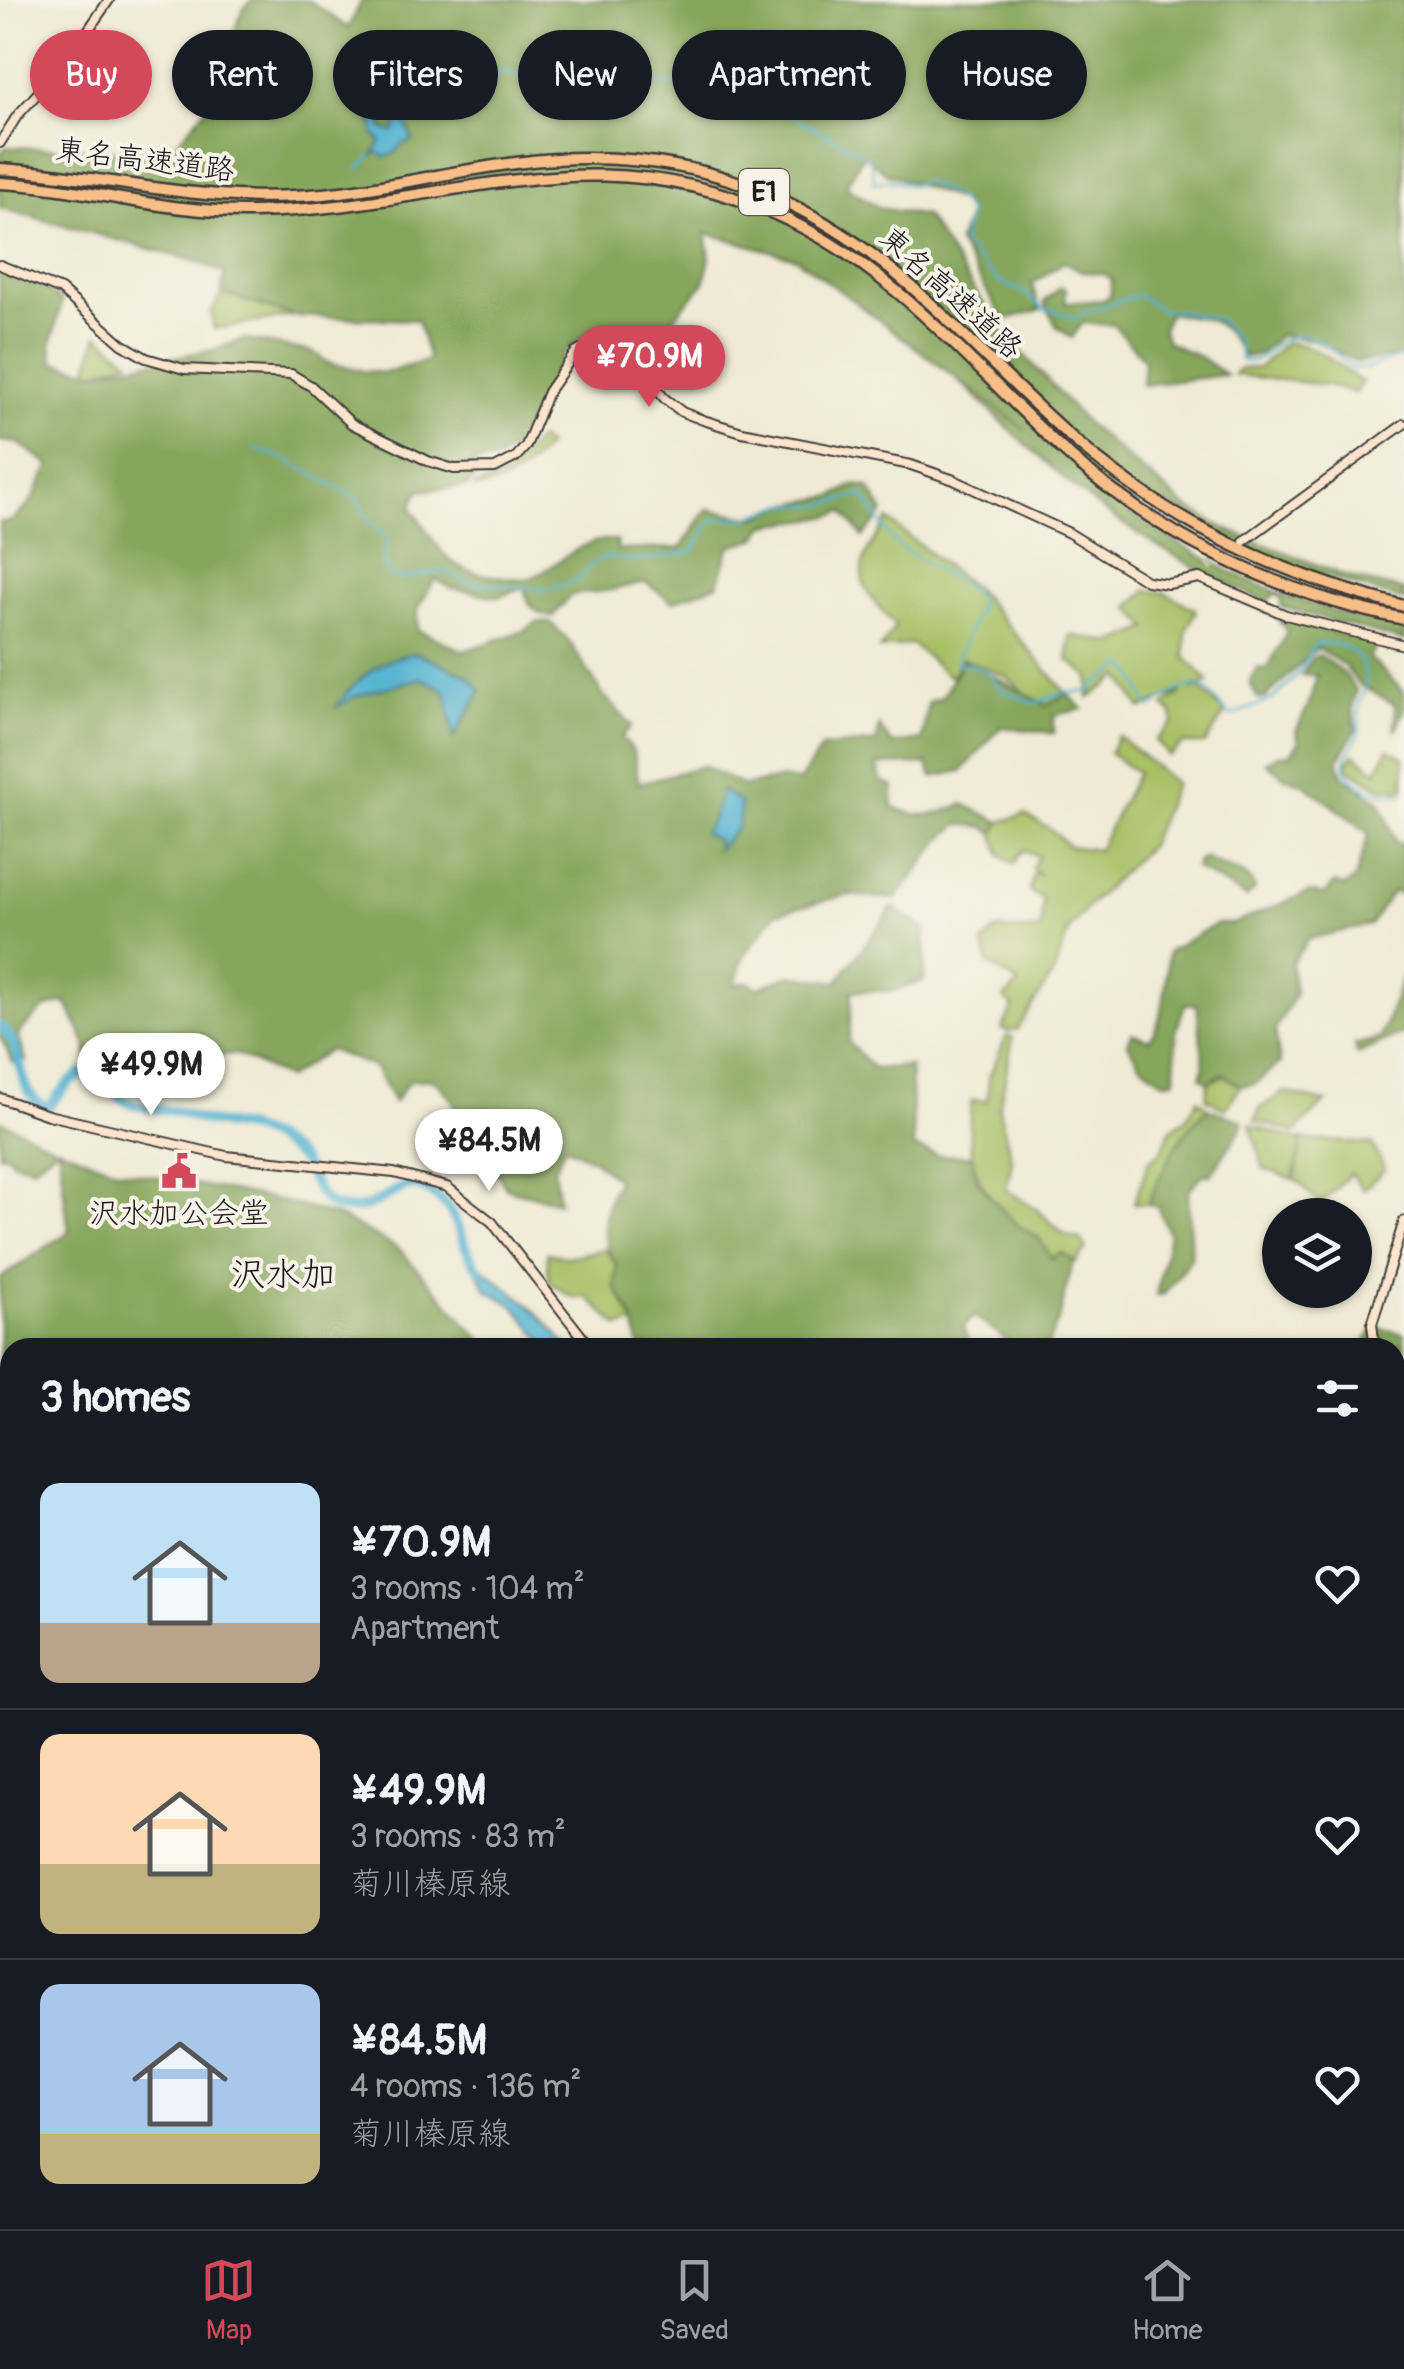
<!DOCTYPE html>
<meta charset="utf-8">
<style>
:root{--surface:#171b24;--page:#242831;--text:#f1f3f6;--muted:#9ea1a6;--line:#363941;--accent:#d1495b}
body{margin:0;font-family:Pangolin,"Klee One",sans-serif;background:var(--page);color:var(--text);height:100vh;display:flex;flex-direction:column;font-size:38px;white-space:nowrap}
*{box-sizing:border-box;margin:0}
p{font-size:32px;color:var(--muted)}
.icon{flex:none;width:55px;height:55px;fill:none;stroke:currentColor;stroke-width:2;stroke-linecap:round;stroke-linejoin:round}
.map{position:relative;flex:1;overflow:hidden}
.drawer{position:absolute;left:0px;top:1338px;width:1405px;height:892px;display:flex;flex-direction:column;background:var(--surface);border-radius:30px 30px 0 0;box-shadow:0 2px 8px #0004}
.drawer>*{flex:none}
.top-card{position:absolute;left:30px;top:30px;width:1345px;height:90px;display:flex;gap:20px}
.tools{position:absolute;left:1262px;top:1198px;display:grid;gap:20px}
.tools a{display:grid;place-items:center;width:110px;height:110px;border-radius:50%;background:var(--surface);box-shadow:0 2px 8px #0004;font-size:50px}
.price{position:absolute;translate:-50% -85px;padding:0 22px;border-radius:35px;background:#fff;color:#222;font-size:32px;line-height:65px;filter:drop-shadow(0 2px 5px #0008)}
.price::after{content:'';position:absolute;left:50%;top:60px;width:30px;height:22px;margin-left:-15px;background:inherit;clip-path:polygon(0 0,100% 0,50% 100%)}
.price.on{background:var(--accent);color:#fff}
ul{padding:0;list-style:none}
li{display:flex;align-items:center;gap:30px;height:250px;padding:0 40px}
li+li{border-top:2px solid var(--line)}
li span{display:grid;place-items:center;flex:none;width:280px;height:200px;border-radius:20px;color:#555}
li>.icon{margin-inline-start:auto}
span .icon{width:120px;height:120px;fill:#fffc;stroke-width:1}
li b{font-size:42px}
h2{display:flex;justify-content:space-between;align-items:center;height:120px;padding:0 40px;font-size:42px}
.pill{padding:0 35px;border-radius:45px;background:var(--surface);box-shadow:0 2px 8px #0004;font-size:35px;line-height:90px}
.pill.on{background:var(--accent);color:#fff}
.menu{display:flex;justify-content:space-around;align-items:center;height:140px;border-top:2px solid var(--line);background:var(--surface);font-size:28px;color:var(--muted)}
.menu a{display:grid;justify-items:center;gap:5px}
.menu .on{color:var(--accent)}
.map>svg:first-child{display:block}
.green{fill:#a8c066;stroke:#626e41;stroke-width:2.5}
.forest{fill:#86a65b;stroke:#51613c;stroke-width:2.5}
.water{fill:#52b3d1;stroke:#376876;stroke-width:2.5}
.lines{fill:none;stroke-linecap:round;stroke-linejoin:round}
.stream{stroke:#52b3d1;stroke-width:2.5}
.river{stroke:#52b3d1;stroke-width:10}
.secondary-tunnel{stroke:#c6c1af;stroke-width:8;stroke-dasharray:8 4;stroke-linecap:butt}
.secondary-casing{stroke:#3c3b38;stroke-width:12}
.primary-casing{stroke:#3c3b38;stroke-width:12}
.highway-casing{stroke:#3c3b38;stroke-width:15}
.secondary{stroke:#fce5cf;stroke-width:8}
.primary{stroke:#f7be88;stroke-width:8}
.highway{stroke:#f7be88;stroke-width:10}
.rail-casing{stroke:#1c1c1c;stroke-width:6}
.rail{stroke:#f7f3e8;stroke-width:2.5;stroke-dasharray:8;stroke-linecap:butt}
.labels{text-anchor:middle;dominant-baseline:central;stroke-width:8;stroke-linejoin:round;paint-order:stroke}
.shield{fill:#f7f3e8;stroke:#5e5c59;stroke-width:2.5}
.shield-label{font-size:28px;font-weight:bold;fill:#1c1c1c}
.street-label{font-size:30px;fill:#1c1c1c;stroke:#f7f3e8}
.poi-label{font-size:30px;fill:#1c1c1c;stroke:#f7f3e8}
.quarter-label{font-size:35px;fill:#1c1c1c;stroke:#f7f3e8}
</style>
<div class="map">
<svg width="1404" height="2229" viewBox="0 0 1404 2229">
<rect width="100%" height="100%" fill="#f7f3e8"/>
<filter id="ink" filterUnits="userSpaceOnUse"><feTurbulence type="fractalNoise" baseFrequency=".01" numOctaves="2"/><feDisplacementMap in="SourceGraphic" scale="20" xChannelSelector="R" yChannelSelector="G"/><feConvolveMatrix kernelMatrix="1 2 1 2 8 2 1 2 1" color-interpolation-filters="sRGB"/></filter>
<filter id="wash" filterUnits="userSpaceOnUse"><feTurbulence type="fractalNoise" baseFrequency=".0048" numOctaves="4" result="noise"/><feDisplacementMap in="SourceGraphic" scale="40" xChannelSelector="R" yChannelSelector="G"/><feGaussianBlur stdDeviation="2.25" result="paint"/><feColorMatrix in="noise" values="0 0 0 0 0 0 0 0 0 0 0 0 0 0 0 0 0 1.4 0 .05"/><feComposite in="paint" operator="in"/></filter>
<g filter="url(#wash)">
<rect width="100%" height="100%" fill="#f0ead4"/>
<path class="green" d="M 222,293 L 293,316 L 214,329 L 211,313 Z
M 98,335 L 130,361 L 95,372 L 87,371 Z
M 1286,342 C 1319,345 1335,364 1362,382 L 1355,393 L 1327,385 L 1234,375 L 1240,369 L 1259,368 Z
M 539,439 L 547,446 C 526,470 506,487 473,488 L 504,474 Z
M 888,520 L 978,591 L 1067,694 L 1047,705 L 1028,696 L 1007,677 L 962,658 L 951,678 L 912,644 L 880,649 L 896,626 C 852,580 852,572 888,520 Z
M 1147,590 L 1166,593 L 1196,610 L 1186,632 L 1185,657 L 1209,682 L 1191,689 L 1199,688 L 1225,713 L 1205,744 L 1183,744 L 1169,756 L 1156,740 L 1174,723 L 1172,713 L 1164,706 L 1182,692 L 1141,709 L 1120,676 L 1089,698 L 1089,676 L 1068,660 L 1070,635 L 1113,643 L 1148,628 L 1129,607 Z
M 1118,736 L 1175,783 L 1149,846 L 1090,904 L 1069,930 L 1053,974 L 1018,1029 L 1009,1032 L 1002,1029 L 1013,1007 L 1004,998 L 1019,984 L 989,964 L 983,943 L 996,930 L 1040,930 L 1043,899 L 1029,891 L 1034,872 L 1041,875 L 1032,868 L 1038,856 L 1023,850 L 1014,864 L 1001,855 L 994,834 L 1001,822 L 1024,814 L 1052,830 L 1068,846 L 1098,850 L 1137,773 L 1109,753 Z
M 1388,749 L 1404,757 L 1404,789 C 1381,792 1367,780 1348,768 L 1348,762 L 1354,754 L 1377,771 Z
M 1007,1036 L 1013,1038 L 999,1109 L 1012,1161 L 1006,1190 L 1034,1207 L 1066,1236 L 1080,1239 L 1086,1249 L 1075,1263 L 1061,1253 L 1052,1259 C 1041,1241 1035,1238 1019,1226 C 975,1188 963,1157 972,1100 L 987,1101 L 989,1077 Z
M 1226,1075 L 1240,1086 L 1226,1109 L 1206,1098 L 1208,1082 Z
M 1284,1092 L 1325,1102 L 1326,1102 L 1295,1132 L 1255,1121 L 1260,1108 Z
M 1198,1099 L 1209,1109 L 1193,1122 L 1148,1204 L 1134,1203 L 1149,1161 L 1162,1151 L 1170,1130 L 1186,1119 Z
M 1250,1125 L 1300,1140 L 1301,1148 L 1293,1179 L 1264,1169 Z
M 1302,1139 L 1372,1144 L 1385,1169 L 1363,1190 L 1351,1173 L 1321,1204 L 1295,1179 Z
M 605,1249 L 617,1265 L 615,1288 L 636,1323 L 619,1327 L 587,1297 L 573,1298 L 549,1282 L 547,1253 L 568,1257 Z
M 1404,1585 L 1404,1781 L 1395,1779 L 1395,1708 L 1404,1691 L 1395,1690 L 1395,1589 Z"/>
<path class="forest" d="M 253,0 L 310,1 L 348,28 L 362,0 L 1404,0 L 1404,357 L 1357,362 L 1314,340 L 1280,335 L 1259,354 L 1244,357 C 1220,317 1214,319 1168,313 L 1163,329 L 1167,342 L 1200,357 L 1226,375 L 1142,385 L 1144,360 L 1114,325 L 1082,323 L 1072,338 L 1057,327 L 1044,302 L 1061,287 L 1066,289 L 1065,303 L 1103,300 L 1110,296 L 1112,279 L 1103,274 L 1084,272 L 1064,262 L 1032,284 L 1040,310 L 1004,320 L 958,243 L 969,214 L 962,201 L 886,173 L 863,155 L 846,186 L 880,208 L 925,216 L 1000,328 L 1085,422 L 1185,506 L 1225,529 L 1281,551 L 1348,577 L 1404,591 L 1404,601 L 1260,556 L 1167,504 L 1114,502 C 1204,564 1294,610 1404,626 L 1404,641 L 1281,607 L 1281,597 L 1274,594 L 1267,602 C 1199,572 1132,535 1075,488 C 1033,453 994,414 955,377 L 1027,431 L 796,258 L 706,233 L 710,258 L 704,283 L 672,320 L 681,361 L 655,378 L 617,336 L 604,331 L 588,335 L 565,351 L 516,447 L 496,460 L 472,463 L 479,475 L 467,486 L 419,491 L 411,507 C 442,551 445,573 503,577 C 512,578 525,581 533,577 C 561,564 583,535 617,541 L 618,550 L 681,548 L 707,509 L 754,518 L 785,505 L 834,496 L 854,485 L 868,487 L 884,512 L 863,537 L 843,511 C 828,521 786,520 764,526 L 756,539 L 730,546 L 718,584 L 672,602 L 645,582 L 612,590 L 571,595 L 552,617 C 533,613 528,606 524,587 L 499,597 L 451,588 L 435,579 L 418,608 L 418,630 L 464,651 L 523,631 L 538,622 L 551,623 L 569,641 L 601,692 L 632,726 L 622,737 L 633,751 L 639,783 L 703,766 L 744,786 L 779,779 L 800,781 L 821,748 L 877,742 L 879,726 L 892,744 L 922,740 L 928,702 L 942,697 L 963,660 L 1046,705 L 1067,694 L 1083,709 L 1054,715 L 1054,733 L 1001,727 L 962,771 L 932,777 L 927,764 L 878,765 L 881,781 L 894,787 L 892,805 C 917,821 937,816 963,804 L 1001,822 L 994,834 L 984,827 L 959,824 L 941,840 L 896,899 L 847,895 L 776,913 L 743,957 L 735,985 L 748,982 L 759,988 L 790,975 L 837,982 L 893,907 L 926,930 L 924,981 L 892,991 L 852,991 L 849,1043 L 874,1069 L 910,1066 L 914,1148 L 938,1155 L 972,1156 L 978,1183 L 1015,1223 L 1039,1238 L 1052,1259 L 1061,1253 L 1073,1260 L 1060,1316 L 1047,1347 L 1012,1344 L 974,1316 L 963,1328 L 971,1347 L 639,1347 C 636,1324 630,1307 615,1288 L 617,1265 C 598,1240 603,1207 617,1180 L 595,1161 L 565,1146 L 554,1170 L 559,1202 L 507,1189 L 450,1097 L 434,1079 L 409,1081 L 394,1102 L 374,1067 L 329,1050 L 287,1078 L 236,1054 L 206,1056 L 146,1041 L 106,1062 L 125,1067 L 111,1088 L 90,1077 L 86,1044 L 66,1002 L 44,1008 L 18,1034 L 26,1061 L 13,1063 L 0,1036 L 0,522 L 10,522 L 29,505 L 50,465 L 18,443 L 0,441 L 0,271 L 38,282 L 62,301 L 51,345 L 53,362 L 95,372 L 213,350 L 244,339 L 313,352 L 328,363 L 363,371 L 385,373 L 429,360 L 417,320 L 293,316 L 222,293 L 224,273 L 198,262 L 0,208 L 0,155 L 5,147 L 168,153 L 205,110 L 243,9 Z
M 1278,619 L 1379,642 L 1369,657 L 1404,692 L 1404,711 L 1395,730 L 1395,705 L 1358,684 L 1345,666 L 1317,648 L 1265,698 L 1258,699 L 1250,683 L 1258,668 L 1267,669 L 1287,632 Z
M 1319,655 L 1345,674 L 1356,691 L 1352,707 L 1356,729 L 1338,761 L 1344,777 L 1380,801 L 1396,843 L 1404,844 L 1404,897 L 1393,891 L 1370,925 L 1308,939 L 1291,964 L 1295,994 L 1275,1030 L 1280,1063 L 1255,1084 L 1240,1086 L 1222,1073 L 1208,1082 L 1201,1077 L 1204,1066 L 1197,1005 L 1185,1004 L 1176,1031 L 1175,1080 L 1163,1081 L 1140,1064 L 1127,1043 L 1131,1033 L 1149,1040 C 1166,1018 1166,978 1168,951 L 1216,924 L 1233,924 L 1309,892 L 1324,895 L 1335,883 L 1344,887 L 1355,879 L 1369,833 L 1304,784 L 1286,778 L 1265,762 L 1279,755 L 1291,754 L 1299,742 L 1296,731 L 1308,706 L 1317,675 L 1302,675 L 1311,659 Z
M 1205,858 C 1223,871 1244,866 1255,888 L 1247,898 L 1195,868 L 1198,861 Z
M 1404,974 L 1404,1033 L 1357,1054 L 1355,1045 L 1380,1038 Z
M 1209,1109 L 1243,1121 L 1242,1127 L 1211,1175 L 1202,1175 L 1188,1191 L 1191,1257 L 1164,1294 L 1156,1295 L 1169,1234 L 1157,1206 L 1148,1204 C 1163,1170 1178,1132 1209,1109 Z
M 0,1121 L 2,1121 L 57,1148 L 33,1167 L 12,1161 L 7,1154 L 0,1155 Z
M 58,1147 L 114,1169 L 273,1199 L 337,1216 L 399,1249 L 488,1347 L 10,1348 L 10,1597 L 0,1587 L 0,1278 L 69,1232 Z
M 1375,1327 L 1404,1334 L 1404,1447 L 1395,1440 L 1395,1348 L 1362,1348 Z
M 1404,1478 L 1404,1586 L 1395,1588 L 1395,1502 Z
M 1404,2199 L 1404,2229 L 1353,2229 L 1329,2220 L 1395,2220 Z
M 222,2220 L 541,2220 L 544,2229 L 209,2229 L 220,2226 Z"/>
<path class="water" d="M 402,110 L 413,141 L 402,144 L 394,154 L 385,157 L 377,152 L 372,157 L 381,141 L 373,133 L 375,126 L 369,117 L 376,116 L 383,122 L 383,129 L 394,132 Z
M 416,653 L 467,675 L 481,690 L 454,737 L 446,691 L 421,678 L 356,696 L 335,708 C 355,680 381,657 416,653 Z
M 722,790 L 741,804 L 738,827 L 717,850 L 717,840 L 703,833 L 713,819 Z
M 471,1260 C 506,1286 542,1311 567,1347 L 548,1347 L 513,1305 L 487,1290 Z"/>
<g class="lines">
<path class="stream" d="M 401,112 L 401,106 L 404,104 L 413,110 C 424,106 434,100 446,97 C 461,93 475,94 489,92 L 495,75 L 503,71 L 529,79 L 547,65 L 578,58 L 602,68 L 642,74 L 666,86 L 696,76 L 707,77 L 739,96 L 758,95 L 769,99 L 796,118 L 866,156 L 871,160 L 874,183 L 886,180 L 912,185 L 926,182 L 959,199 L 969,214 L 961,242 L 998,281 L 1024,292 L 1045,310 L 1053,310 L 1075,319 L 1085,312 L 1138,295 L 1163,311 L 1180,311 L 1219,320 L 1238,342 L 1241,360 C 1273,372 1281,294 1352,368 L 1368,368 L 1404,356
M 358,170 L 371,156
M 253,448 L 280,457 L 356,497 L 369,520 L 387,538 L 383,563 L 390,576 L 405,578 L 446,571 L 467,582 L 547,590 L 577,581 L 593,563 L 605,557 L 634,561 L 687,553 L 693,550 L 711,522 L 719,519 L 746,518 L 787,504 L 823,505 L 862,494 L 888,534 L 901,548 L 975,592 L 980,604 L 955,663 L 972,665 L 987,672 L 1002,690 L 1035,703 L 1062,693 L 1091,691 L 1093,686 L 1125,665 L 1133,673 L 1150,708 L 1178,690 L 1197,686 L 1207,690 L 1230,716 L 1273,699 L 1297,675 L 1316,644 C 1341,640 1366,652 1366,681 C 1366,689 1361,696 1359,704 C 1357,714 1361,724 1358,735 C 1355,745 1345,754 1345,764 C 1348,789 1386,796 1404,794
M 0,1943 L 10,1942
M 848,2220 L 864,2229
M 866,2229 L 904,2222"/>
<path class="river" d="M 0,1027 C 29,1049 11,1091 47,1108 L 70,1082 L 85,1072 C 108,1078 110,1093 127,1102 C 141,1109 158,1108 172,1111 C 182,1112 191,1117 201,1120 C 226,1126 252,1126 274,1140 C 282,1145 293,1152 299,1158 C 313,1172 315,1199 334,1206 C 375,1220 396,1178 419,1187 C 463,1203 455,1242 480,1270"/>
</g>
</g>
<g filter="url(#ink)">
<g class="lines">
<path class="secondary-tunnel" d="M 1207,568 L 1239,544"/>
<defs>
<path id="secondary" d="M 0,143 L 17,116 L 67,61 L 109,0
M 0,265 L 61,290 L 122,344 L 146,358 L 184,369 L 291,374 L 311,386 L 352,424 L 428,461 L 454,469 L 495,468 L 516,457 L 526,446 L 548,392 L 575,353 L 593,343 L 611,343 L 627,353 L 664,398 L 682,412 L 703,420 L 742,432 L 911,465 L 954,480 L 1069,533 L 1147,581 L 1168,584 L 1199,578 L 1286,615 L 1404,645
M 1244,541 L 1404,424
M 0,1098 L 48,1115 L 226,1156 L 394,1173 L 447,1187 L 492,1222 L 591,1348
M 1375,1348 L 1372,1324 L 1404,1221
M 1395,1392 L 1404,1412
M 1395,1526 L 1404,1517
M 0,1785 L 10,1790
M 746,2229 L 749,2220
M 898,2229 L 919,2220"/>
<path id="primary" d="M 0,2084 L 10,2086
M 1395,2118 L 1404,2117"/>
<path id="highway" d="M 0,169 C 99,175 194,202 294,196 C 369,193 442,172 516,163 C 598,152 684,159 761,191 C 892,245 961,339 1063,430 C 1165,521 1272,573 1404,606
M 0,183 C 85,187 169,214 254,212 C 449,208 596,127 788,220 C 898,272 973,367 1061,448 C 1158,537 1276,593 1404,619"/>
</defs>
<use href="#secondary" class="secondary-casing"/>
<use href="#primary" class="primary-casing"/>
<use href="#highway" class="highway-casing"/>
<use href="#secondary" class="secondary"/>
<use href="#primary" class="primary"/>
<use href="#highway" class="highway"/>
<defs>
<path id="rail" d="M 1395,2183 L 1404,2184
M 1137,2229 L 1160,2220"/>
</defs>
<use href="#rail" class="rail-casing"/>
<use href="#rail" class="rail"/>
</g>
</g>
<defs>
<symbol id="civic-bare" viewBox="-9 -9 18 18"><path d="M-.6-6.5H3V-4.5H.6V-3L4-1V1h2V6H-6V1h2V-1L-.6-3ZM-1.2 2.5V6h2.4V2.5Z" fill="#d1495b" stroke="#f7f3e8" stroke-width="2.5" paint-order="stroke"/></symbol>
</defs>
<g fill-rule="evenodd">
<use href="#civic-bare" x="154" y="1146" width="50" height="50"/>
</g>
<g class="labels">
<rect class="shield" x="739" y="169" width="50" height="46" rx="8"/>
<g class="shield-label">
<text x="764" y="192">E1</text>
</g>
<g class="street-label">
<text transform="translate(145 160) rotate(7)">東名高速道路</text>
<text transform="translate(951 293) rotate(42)">東名高速道路</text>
</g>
<g class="poi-label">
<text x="179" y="1213">沢水加公会堂</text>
</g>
<g class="quarter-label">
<text x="283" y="1275">沢水加</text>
</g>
</g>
</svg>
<div class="tools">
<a><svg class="icon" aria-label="layers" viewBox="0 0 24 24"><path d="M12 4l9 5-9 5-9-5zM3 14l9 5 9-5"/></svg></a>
</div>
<b class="price on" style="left:649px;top:410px">¥70.9M</b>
<b class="price" style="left:151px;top:1118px">¥49.9M</b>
<b class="price" style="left:489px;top:1194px">¥84.5M</b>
<div class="top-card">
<a class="pill on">Buy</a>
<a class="pill">Rent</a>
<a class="pill">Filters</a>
<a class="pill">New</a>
<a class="pill">Apartment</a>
<a class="pill">House</a>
</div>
<section class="drawer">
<h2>3 homes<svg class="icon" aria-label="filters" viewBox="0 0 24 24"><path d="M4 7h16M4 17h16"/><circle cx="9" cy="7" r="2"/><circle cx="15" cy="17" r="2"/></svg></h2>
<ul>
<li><span style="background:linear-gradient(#bfe0f5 70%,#b9a48a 0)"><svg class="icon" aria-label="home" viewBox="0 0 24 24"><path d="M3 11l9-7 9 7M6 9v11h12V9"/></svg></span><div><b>¥70.9M</b><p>3 rooms · 104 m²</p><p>Apartment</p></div><svg class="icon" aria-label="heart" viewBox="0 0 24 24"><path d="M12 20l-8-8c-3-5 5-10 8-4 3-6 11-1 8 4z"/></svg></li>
<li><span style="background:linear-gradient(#ffd9b3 65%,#c2b280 0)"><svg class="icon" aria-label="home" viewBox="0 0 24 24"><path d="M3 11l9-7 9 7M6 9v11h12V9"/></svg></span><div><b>¥49.9M</b><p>3 rooms · 83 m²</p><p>菊川榛原線</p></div><svg class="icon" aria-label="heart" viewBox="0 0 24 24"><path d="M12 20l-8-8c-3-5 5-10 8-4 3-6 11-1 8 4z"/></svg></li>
<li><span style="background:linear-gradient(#a9c7e8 75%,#c2b280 0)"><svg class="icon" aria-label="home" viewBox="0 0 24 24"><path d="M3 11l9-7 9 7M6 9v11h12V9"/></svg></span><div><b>¥84.5M</b><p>4 rooms · 136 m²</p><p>菊川榛原線</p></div><svg class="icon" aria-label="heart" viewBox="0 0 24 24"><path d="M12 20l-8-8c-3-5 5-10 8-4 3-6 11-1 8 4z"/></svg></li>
</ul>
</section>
</div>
<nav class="menu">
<a class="on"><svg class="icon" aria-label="map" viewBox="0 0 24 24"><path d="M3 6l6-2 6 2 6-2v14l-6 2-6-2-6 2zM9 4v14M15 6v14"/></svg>Map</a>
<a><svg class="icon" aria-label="saved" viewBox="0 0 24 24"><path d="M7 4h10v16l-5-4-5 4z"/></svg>Saved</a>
<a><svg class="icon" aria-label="home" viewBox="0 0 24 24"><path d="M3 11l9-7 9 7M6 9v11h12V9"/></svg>Home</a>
</nav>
